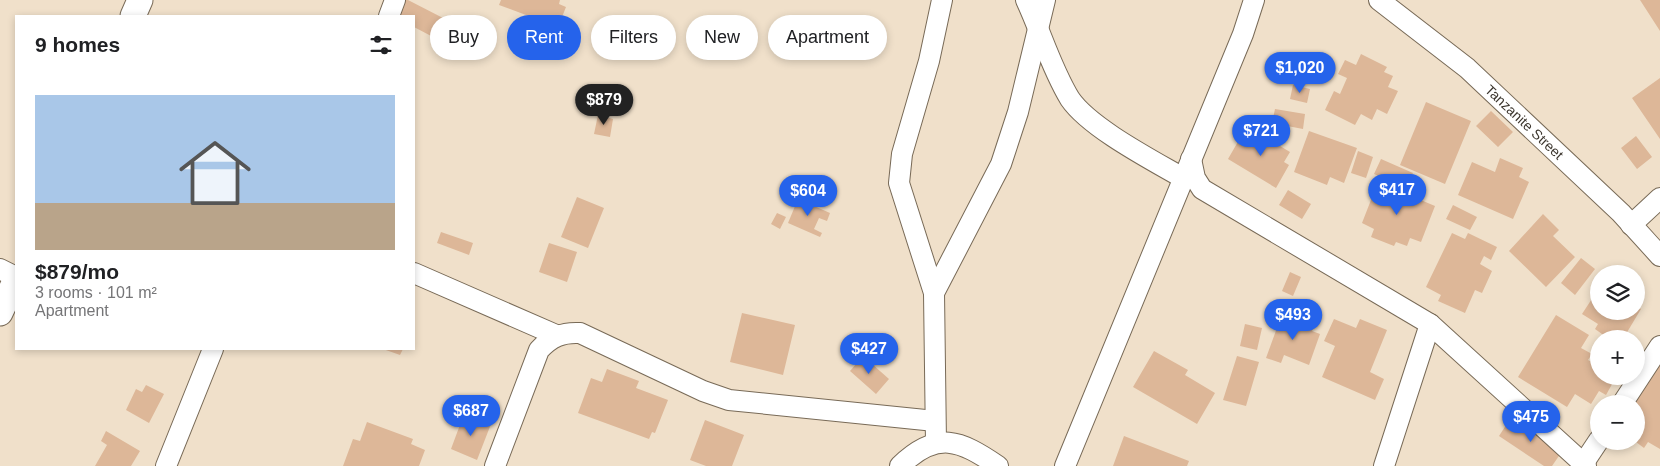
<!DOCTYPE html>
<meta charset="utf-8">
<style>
:root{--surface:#fff;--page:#f6f6f6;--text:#202124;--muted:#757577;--line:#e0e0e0;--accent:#2563eb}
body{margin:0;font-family:Helvetica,sans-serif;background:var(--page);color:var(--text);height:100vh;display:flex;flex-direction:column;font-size:19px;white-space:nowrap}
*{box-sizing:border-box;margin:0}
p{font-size:16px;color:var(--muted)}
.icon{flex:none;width:28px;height:28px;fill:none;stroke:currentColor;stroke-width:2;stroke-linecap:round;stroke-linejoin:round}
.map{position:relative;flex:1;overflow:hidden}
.drawer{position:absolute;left:15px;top:15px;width:400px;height:335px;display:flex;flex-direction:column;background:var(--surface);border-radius:0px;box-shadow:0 2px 8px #0003}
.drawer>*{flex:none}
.top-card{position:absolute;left:430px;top:15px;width:475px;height:45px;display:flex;gap:10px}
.tools{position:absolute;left:1590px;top:265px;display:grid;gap:10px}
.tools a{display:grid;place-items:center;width:55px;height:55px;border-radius:50%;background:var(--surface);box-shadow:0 2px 8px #0003;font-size:25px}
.price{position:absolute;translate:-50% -42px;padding:0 11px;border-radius:18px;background:var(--accent);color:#fff;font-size:16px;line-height:32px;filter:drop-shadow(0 1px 2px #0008)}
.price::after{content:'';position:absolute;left:50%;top:30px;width:15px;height:11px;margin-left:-8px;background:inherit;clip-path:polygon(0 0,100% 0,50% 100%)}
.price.selected{background:#222;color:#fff}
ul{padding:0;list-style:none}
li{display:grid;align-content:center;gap:10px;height:265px;padding:0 20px}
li+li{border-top:1px solid var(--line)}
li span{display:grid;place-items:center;height:155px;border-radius:0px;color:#555}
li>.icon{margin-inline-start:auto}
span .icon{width:90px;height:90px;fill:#fffc;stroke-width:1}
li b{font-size:21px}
h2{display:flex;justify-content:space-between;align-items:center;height:60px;padding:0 20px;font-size:21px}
.tag{padding:0 18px;border-radius:22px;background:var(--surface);box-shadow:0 2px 8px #0003;font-size:18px;line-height:45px}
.tag.selected{background:var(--accent);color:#fff}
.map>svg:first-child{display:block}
.building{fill:#ddb798}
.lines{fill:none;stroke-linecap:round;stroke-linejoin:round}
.minor-casing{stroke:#786a57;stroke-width:22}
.tertiary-casing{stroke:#786a57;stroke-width:27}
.minor{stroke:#fff;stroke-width:20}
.tertiary{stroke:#fff;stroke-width:25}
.labels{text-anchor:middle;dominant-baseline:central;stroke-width:4.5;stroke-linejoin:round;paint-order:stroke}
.street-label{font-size:14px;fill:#3c362e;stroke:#fdedd7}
</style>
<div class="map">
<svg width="1660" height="466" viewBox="0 0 1660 466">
<rect width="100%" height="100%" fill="#f0e0ca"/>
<path class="building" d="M 399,0 L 408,0 L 443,18 L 433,37 L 414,27 L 414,16 L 392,16 Z
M 501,0 L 560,0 L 559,4 L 566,7 L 558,27 L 499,5 Z
M 1640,0 L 1660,0 L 1660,31 Z
M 1361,54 L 1387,67 L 1384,72 L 1393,76 L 1388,87 L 1398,91 L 1387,114 L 1377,109 L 1372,120 L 1361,114 L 1355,125 L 1325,110 L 1334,91 L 1340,94 L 1347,78 L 1338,74 L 1345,60 L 1356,65 Z
M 1660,78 L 1660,139 L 1632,98 Z
M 1293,85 L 1310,89 L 1307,103 L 1290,99 Z
M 1426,102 L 1471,121 L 1445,184 L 1400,165 Z
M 1275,109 L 1305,114 L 1303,129 L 1272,123 Z
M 1491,111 L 1513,132 L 1498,147 L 1476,126 Z
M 598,115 L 613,119 L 610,137 L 594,134 Z
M 1247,126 L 1290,152 L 1284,162 L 1289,165 L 1276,188 L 1228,159 Z
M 1309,131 L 1357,148 L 1344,183 L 1330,177 L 1327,185 L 1294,172 Z
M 1636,136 L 1652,157 L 1637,169 L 1621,148 Z
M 1358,151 L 1373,157 L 1366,178 L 1351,173 Z
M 1500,158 L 1523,168 L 1519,177 L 1529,182 L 1513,219 L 1458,195 L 1472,162 L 1495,172 Z
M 1381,159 L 1413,173 L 1405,188 L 1374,174 Z
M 1378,182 L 1435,206 L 1421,242 L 1410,238 L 1407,246 L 1396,242 L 1394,246 L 1371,237 L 1374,229 L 1362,223 Z
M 1288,190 L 1311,204 L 1302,219 L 1279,205 Z
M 577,197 L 604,208 L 588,248 L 561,237 Z
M 798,199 L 830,213 L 827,221 L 819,218 L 814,229 L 822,233 L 820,237 L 788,223 Z
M 1453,205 L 1477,217 L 1470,230 L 1446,219 Z
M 777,213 L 786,217 L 780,229 L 771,224 Z
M 1543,214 L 1559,230 L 1553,236 L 1575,257 L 1546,287 L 1509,251 Z
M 441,232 L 473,243 L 469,255 L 437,243 Z
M 1452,233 L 1465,239 L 1468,233 L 1497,247 L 1491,260 L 1484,256 L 1480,264 L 1492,271 L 1482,293 L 1475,290 L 1465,313 L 1438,301 L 1441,295 L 1426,287 Z
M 549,243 L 577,252 L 567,282 L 539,272 Z
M 1581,258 L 1595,269 L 1575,295 L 1561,283 Z
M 1290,272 L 1301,277 L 1293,296 L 1282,291 Z
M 1599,288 L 1599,311 L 1636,311 L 1636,306 L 1641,309 L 1623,339 L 1609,339 L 1595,329 L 1598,324 L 1582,314 Z
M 742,313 L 795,325 L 783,375 L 730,362 Z
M 1282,314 L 1314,326 L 1312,331 L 1320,334 L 1309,365 L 1284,355 L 1281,363 L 1266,358 Z
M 1556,315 L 1589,335 L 1581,348 L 1592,354 L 1588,360 L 1599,366 L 1599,376 L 1616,377 L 1606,395 L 1599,391 L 1591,404 L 1575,394 L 1567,407 L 1518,377 Z
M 1334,319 L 1356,328 L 1360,319 L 1387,330 L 1370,372 L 1384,379 L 1375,400 L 1322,377 L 1335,346 L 1324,341 Z
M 1245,324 L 1262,328 L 1257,350 L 1240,346 Z
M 383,349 L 403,349 L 400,355 Z
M 1154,351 L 1188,370 L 1185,375 L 1215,393 L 1197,424 L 1133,387 Z
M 863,356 L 889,379 L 876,394 L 850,371 Z
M 1237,356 L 1259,362 L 1246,406 L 1223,400 Z
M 1657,364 L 1660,366 L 1660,449 L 1648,442 L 1644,448 L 1636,442 L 1636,404 L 1633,404 Z
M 607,369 L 639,381 L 636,388 L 668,400 L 655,433 L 652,432 L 649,439 L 578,413 L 591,378 L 602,382 Z
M 146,385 L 164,394 L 149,423 L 126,410 L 136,389 L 142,392 Z
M 464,414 L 491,424 L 477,460 L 451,449 Z
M 1512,416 L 1563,450 L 1552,466 L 1544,466 L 1499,436 Z
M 705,420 L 744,435 L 732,466 L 706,466 L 690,460 Z
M 367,422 L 413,439 L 411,444 L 425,450 L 419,466 L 343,466 L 353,439 L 360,441 Z
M 106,431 L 140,451 L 131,466 L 95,466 L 107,445 L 101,441 Z
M 1124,436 L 1189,461 L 1187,466 L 1113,466 Z"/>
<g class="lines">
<defs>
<g id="minor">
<path d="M 1026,0 C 1041,32 1051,68 1070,99 C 1090,128 1152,160 1183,178"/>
<path id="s1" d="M 1379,0 L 1467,68 L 1621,213 L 1660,256"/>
<path d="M 389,16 L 395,0"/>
<path d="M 1191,159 L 1195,178 L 1202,189 L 1430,324 L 1586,466"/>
<path d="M 1631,225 L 1660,198"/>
<path d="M 0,269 L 16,277"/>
<path d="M 414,273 L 556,335"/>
<path d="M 934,293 L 1001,164 L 1018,112 L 1045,0"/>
<path d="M 1622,404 L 1660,346"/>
<path d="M 936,443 L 934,293 L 899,183 L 902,154 L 929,61 L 942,0"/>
<path d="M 1583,464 L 1599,440"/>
<path d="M 166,466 L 213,349"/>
<path d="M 495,466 L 539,350 C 551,337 562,332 580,333 L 703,391 L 729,400 L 935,421"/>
<path d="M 900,466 C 937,430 960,440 998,466"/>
<path d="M 1065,466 L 1243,34 L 1254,0"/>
<path d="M 1384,466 L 1430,324"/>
</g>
<path id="tertiary" d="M 133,16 L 140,0
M 0,313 L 16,279"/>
</defs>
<use href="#minor" class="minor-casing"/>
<use href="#tertiary" class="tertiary-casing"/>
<use href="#minor" class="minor"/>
<use href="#tertiary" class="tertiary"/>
</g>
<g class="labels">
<g class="street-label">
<text stroke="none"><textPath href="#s1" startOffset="190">Tanzanite Street</textPath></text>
</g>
</g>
</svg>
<div class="tools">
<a><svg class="icon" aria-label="layers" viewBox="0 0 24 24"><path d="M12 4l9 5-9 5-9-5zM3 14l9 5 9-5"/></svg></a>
<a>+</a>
<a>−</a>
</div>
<b class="price" style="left:1300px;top:94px">$1,020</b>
<b class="price selected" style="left:604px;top:126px">$879</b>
<b class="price" style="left:1261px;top:157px">$721</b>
<b class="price" style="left:1397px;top:216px">$417</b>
<b class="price" style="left:808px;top:217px">$604</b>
<b class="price" style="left:1293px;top:341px">$493</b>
<b class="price" style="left:869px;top:375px">$427</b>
<b class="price" style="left:471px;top:437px">$687</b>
<b class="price" style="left:1531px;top:443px">$475</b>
<div class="top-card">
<a class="tag">Buy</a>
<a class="tag selected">Rent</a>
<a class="tag">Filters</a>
<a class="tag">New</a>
<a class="tag">Apartment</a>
</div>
<section class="drawer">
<h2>9 homes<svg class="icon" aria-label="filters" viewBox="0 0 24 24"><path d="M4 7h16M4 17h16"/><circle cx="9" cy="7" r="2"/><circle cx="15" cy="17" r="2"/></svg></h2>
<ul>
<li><span style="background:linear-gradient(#a9c7e8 70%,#b9a48a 0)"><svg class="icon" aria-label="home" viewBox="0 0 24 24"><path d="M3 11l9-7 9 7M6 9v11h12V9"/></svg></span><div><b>$879/mo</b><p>3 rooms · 101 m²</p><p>Apartment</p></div></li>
</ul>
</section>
</div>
